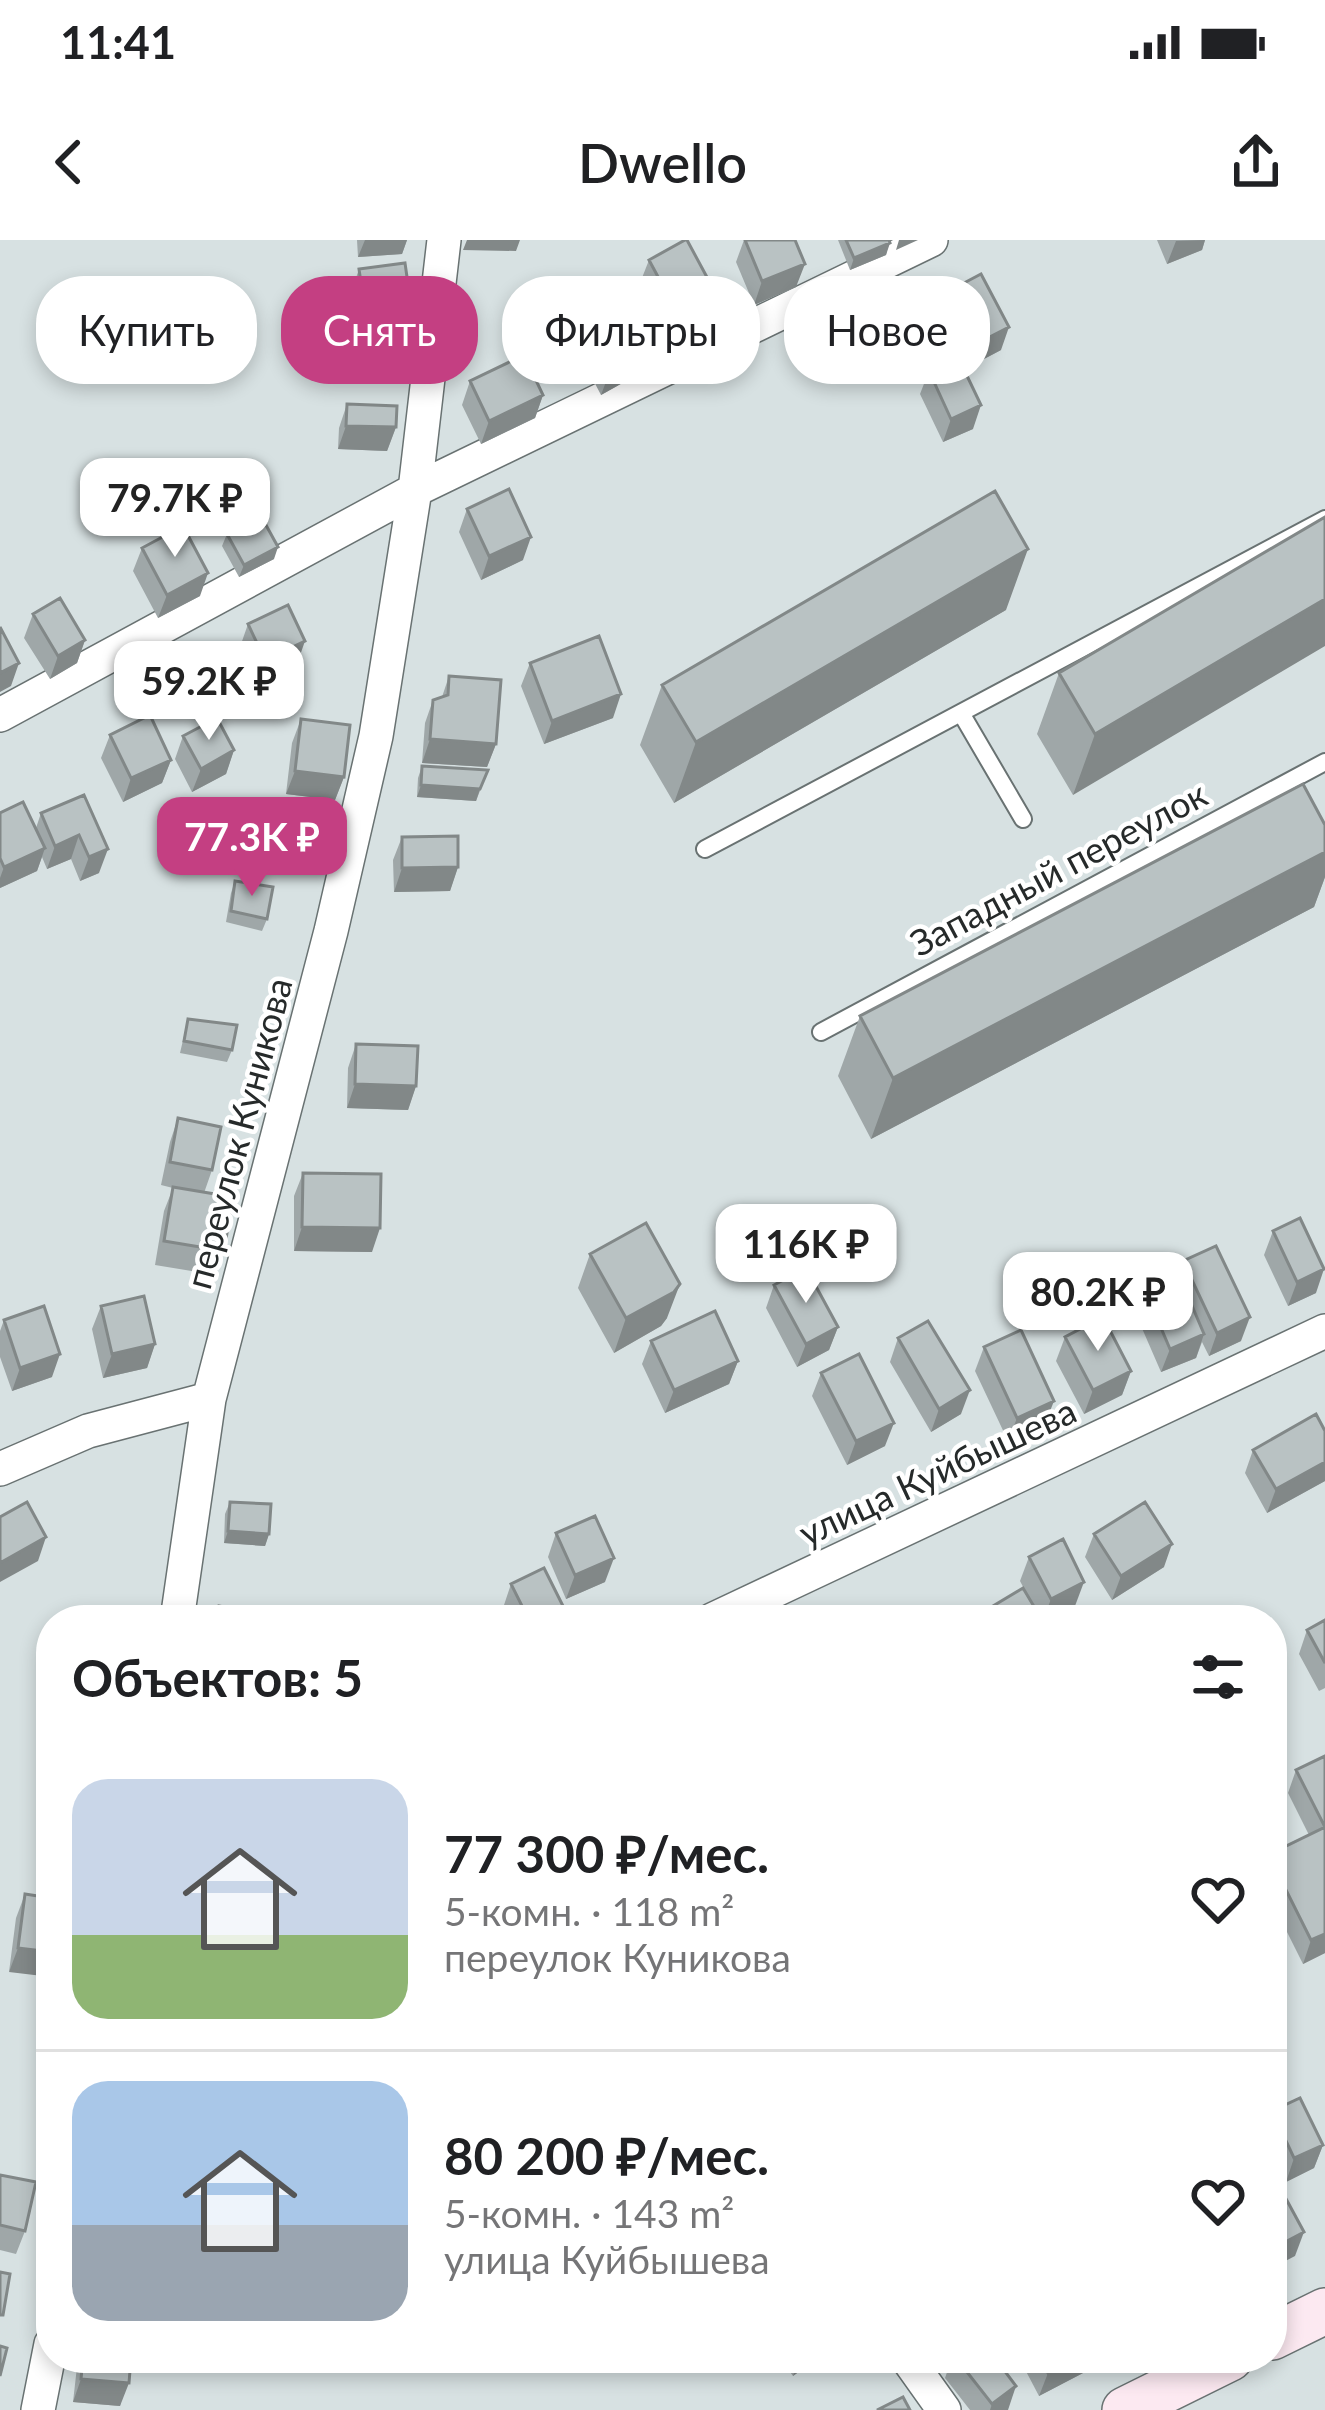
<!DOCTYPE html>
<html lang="ru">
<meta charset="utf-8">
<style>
:root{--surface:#fff;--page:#f2f2f2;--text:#202124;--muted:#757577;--line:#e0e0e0;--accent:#c43f82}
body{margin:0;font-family:Lato,sans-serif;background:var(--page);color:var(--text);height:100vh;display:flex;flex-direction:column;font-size:45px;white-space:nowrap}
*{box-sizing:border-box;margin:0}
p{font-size:39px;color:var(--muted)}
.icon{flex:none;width:66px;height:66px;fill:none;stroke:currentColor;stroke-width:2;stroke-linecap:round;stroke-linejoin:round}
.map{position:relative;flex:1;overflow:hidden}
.drawer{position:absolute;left:36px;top:1365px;width:1251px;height:768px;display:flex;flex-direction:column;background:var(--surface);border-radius:48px;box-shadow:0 6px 18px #0003}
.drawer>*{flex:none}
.banner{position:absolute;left:36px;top:36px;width:1254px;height:108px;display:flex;gap:24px}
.price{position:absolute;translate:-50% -102px;padding:0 27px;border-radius:24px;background:#fff;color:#222;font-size:39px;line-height:78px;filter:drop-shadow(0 3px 6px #0008)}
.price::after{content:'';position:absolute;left:50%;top:72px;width:36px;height:27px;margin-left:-18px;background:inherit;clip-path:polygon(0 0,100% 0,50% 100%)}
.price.current{background:var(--accent);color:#fff}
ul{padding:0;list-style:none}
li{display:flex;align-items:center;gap:36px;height:300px;padding:0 36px}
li+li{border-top:3px solid var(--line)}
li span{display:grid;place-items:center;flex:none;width:336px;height:240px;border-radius:36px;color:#555}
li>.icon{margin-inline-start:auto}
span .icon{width:144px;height:144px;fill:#fffc;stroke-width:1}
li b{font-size:51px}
h2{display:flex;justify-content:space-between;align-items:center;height:144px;padding:0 36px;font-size:51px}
.chip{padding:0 42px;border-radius:48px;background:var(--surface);box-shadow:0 6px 18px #0003;font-size:42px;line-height:108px}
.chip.current{background:var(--accent);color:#fff}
.status{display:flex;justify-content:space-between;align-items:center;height:84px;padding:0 60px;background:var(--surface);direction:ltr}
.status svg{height:33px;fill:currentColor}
header{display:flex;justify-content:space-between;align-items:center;height:156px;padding:0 36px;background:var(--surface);font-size:54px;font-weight:600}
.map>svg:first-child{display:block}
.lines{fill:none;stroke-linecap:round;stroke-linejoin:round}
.lane-casing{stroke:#697272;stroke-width:20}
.street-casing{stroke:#697272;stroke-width:36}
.secondary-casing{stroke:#697272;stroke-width:48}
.lane{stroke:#fff;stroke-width:16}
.street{stroke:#fff;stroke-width:33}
.secondary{stroke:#fce9f1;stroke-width:45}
.wall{fill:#9fa7a8}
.shaded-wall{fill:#828888}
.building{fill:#b9c2c3;stroke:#828888;stroke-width:3}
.labels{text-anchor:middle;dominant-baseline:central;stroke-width:9;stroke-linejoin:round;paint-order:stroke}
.street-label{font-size:36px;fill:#262a2a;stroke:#fff}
</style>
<div class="status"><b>11:41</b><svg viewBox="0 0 49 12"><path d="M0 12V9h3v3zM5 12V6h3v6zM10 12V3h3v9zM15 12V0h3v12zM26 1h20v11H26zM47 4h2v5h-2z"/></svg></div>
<header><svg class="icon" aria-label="back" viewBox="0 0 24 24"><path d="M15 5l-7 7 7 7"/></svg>Dwello<svg class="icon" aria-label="share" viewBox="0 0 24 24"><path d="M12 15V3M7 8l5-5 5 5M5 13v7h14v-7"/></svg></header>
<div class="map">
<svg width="1325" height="2170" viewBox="0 0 1325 2170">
<rect width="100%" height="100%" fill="#d7e1e2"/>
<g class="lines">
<defs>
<path id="lane" d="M 961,473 L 1023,579
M 705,609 L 1325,279
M 821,792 L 1325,522"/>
<path id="street" d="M 0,475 L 415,250 L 931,0
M 0,1229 L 88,1191 L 209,1159
M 177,1380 L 209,1159 L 331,691 L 376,496 L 415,250 L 444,0
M 712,1380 L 1325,1091
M 907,2118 L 944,2170
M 38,2170 L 51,2104"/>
<path id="secondary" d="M 1272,2097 L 1325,2071
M 1125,2170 L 1230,2118"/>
</defs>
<use href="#lane" class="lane-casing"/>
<use href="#street" class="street-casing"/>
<use href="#secondary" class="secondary-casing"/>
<use href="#lane" class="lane"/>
<use href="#street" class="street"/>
<use href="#secondary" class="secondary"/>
</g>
<path class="wall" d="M 357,0 L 407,0 L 402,14 L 358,17 Z
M 744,0 L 795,0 L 796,47 L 754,65 L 736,22 Z
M 838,0 L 889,0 L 886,15 L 850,30 Z
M 1157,0 L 1205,0 L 1202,10 L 1167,24 Z
M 649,20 L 701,64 L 663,85 L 640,43 Z
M 359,29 L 408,44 L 403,56 L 358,62 L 355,41 Z
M 947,52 L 1001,110 L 967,128 L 939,76 Z
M 586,87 L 626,141 L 601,155 L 578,111 Z
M 929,131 L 973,189 L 943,202 L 920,154 Z
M 470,141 L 543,155 L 535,178 L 481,204 L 462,165 Z
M 347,164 L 396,187 L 387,211 L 338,209 L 339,188 Z
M 467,269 L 523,320 L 481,340 L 459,292 Z
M 1325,277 L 1073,555 L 1037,494 L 1059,433 Z
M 227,294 L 274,319 L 239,337 L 222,306 Z
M 142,308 L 200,356 L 158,378 L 133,331 Z
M 1006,370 L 674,563 L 640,505 L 662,445 Z
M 33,374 L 85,400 L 77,423 L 50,439 L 24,398 Z
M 248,384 L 297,424 L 257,443 L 240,407 Z
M 530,423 L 613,478 L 544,504 L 521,446 Z
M 449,436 L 496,504 L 487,527 L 422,523 L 425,483 L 433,460 L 442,457 Z
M 301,479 L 344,537 L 335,560 L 286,554 L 292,503 Z
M 110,495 L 171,520 L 162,543 L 123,562 L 101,518 Z
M 183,496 L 234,510 L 226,534 L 192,552 L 175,519 Z
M 422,526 L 488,530 L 476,561 L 417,557 L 418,538 Z
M 84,555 L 99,633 L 80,641 L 71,619 L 47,629 L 42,617 L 37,631 L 0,648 L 0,573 L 36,588 L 41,573 Z
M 1325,585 L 1325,637 L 1314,667 L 871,899 L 838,836 L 860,776 Z
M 402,597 L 458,627 L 450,651 L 394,652 L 393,620 Z
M 235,641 L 267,679 L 262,691 L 226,682 L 231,653 Z
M 188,779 L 232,810 L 227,822 L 180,813 Z
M 356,804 L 416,846 L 408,870 L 347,868 L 348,828 Z
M 178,878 L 212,930 L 204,953 L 224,1011 L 216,1035 L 155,1025 L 164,971 L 173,948 L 161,945 L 170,902 Z
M 303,933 L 372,1012 L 294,1011 L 294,956 Z
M 1273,991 L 1316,1053 L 1288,1066 L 1264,1015 Z
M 590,1014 L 667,1078 L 661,1086 L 614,1113 L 578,1048 Z
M 1183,1021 L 1241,1101 L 1209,1116 L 1202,1102 L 1196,1118 L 1161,1132 L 1141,1086 L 1150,1062 L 1177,1050 L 1175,1045 Z
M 774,1045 L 838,1087 L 829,1110 L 797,1127 L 766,1068 Z
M 101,1066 L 155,1104 L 147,1128 L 103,1138 L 92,1089 Z
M 4,1080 L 52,1137 L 12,1151 L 0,1117 L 0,1091 Z
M 1065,1097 L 1131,1131 L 1122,1155 L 1084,1174 L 1056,1121 Z
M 898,1098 L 961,1174 L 931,1192 L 890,1122 Z
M 651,1101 L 738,1121 L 729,1144 L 665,1173 L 642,1124 Z
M 984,1107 L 1045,1184 L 1008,1201 L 975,1131 Z
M 821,1133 L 885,1206 L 847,1225 L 812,1156 Z
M 1325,1191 L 1325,1241 L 1267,1273 L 1245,1233 L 1253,1210 Z
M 230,1262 L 269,1294 L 265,1306 L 224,1303 L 225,1274 Z
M 556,1293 L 605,1342 L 566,1359 L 548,1317 Z
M 1094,1294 L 1164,1327 L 1112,1360 L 1085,1317 Z
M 1029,1317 L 1075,1366 L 1048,1380 L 984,1380 L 988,1369 L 1031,1362 L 1020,1341 Z
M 511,1344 L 570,1380 L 509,1380 L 503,1368 Z
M 1325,1380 L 1325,1448 L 1319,1451 L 1299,1414 L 1307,1390 Z
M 1325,1516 L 1325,1713 L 1303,1724 L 1272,1662 L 1272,1613 L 1309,1595 L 1288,1553 L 1296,1530 Z
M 25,1654 L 51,1658 L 9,1732 L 16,1678 Z
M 44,1748 L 51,1748 L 51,1794 L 37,1792 L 40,1760 Z
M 1272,1871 L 1323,1905 L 1314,1928 L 1286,1942 L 1272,1913 Z
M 0,1935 L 25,1991 L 16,2014 L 0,2010 Z
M 78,2118 L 131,2118 L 120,2166 L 73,2162 Z
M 780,2118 L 818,2118 L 793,2136 Z
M 952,2118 L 995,2118 L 1007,2170 L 970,2170 L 945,2138 Z
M 1019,2118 L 1089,2118 L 1083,2133 L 1039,2156 Z"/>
<path class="shaded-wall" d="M 365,0 L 407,0 L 402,14 L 358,17 Z
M 467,0 L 520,0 L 516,11 L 463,10 Z
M 899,0 L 918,0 L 896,10 Z
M 1205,0 L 1202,10 L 1167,24 L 1176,1 Z
M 890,3 L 886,15 L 850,30 L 854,18 Z
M 805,24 L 796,47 L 754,65 L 762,41 Z
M 709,41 L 701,64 L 663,85 L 671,61 Z
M 408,44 L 403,56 L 358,62 L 362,50 Z
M 1009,87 L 1001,110 L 967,128 L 976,104 Z
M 635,118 L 626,141 L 601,155 L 610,131 Z
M 543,155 L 535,178 L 481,204 L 489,181 Z
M 981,165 L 973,189 L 943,202 L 951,179 Z
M 346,186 L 396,187 L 387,211 L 338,209 Z
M 531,297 L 523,320 L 481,340 L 489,316 Z
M 278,307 L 274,319 L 239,337 L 244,325 Z
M 1028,309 L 1006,370 L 674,563 L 696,502 Z
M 208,333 L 200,356 L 158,378 L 167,355 Z
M 1325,359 L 1325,406 L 1073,555 L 1095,494 Z
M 85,400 L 77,423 L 50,439 L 58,416 Z
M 305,401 L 297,424 L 257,443 L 265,420 Z
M 19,423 L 11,446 L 0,452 L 0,433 Z
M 621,454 L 613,478 L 544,504 L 552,481 Z
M 430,499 L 496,504 L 487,527 L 422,523 Z
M 234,510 L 226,534 L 192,552 L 201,529 Z
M 171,520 L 162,543 L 123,562 L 131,538 Z
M 295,531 L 344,537 L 335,560 L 286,554 Z
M 421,545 L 480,549 L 476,561 L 417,557 Z
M 79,595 L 71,619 L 47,629 L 55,606 Z
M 45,608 L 37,631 L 0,648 L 0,638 L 4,627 Z
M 108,609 L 99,633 L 80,641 L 89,617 Z
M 1325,612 L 1325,637 L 1314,667 L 871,899 L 893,838 Z
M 458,627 L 450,651 L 394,652 L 402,628 Z
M 355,844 L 416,846 L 408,870 L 347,868 Z
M 302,987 L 380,988 L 372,1012 L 294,1011 Z
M 1324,1029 L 1316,1053 L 1288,1066 L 1297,1042 Z
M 680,1044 L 667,1078 L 661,1086 L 614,1113 L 626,1078 Z
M 1250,1077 L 1241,1101 L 1209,1116 L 1217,1093 Z
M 838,1087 L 829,1110 L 797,1127 L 806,1104 Z
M 1204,1094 L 1196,1118 L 1161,1132 L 1170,1109 Z
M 155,1104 L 147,1128 L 103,1138 L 112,1114 Z
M 60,1114 L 52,1137 L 12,1151 L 20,1128 Z
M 738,1121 L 729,1144 L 665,1173 L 674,1150 Z
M 1131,1131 L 1122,1155 L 1084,1174 L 1093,1150 Z
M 970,1150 L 961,1174 L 931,1192 L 939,1169 Z
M 1054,1161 L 1045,1184 L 1008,1201 L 1017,1178 Z
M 894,1183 L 885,1206 L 847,1225 L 856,1201 Z
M 1325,1222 L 1325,1241 L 1267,1273 L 1276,1249 Z
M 228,1291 L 269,1294 L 265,1306 L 224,1303 Z
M 46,1297 L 38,1321 L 0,1342 L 0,1323 Z
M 1172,1304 L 1164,1327 L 1112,1360 L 1121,1336 Z
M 614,1318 L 605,1342 L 566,1359 L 575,1335 Z
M 1084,1342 L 1075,1366 L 1048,1380 L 1043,1380 L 1051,1359 Z
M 1325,1694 L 1325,1713 L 1303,1724 L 1311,1700 Z
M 18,1708 L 51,1712 L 51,1737 L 9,1732 Z
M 41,1780 L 51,1781 L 51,1794 L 37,1792 Z
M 1323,1905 L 1314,1928 L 1286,1942 L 1294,1918 Z
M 1304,1992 L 1295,2016 L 1272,2028 L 1272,2009 Z
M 799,2118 L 818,2118 L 793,2136 Z
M 1076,2118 L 1089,2118 L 1083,2133 L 1039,2156 L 1048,2133 Z
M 1112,2118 L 1124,2118 L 1109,2126 Z
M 81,2139 L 129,2143 L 120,2166 L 73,2162 Z
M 1016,2146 L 1008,2170 L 990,2170 L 992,2164 Z"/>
<path class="building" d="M 685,0 L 687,0 L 709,41 L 671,61 L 649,20 Z
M 745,0 L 795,0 L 805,24 L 762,41 Z
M 846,0 L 889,0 L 890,3 L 854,18 Z
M 405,23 L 408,44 L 362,50 L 359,29 Z
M 981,34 L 1009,87 L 976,104 L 947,52 Z
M 612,74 L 635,118 L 610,131 L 586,87 Z
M 524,115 L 543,155 L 489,181 L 470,141 Z
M 958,117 L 981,165 L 951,179 L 929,131 Z
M 347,164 L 397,166 L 396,187 L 346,186 Z
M 509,249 L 531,297 L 489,316 L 467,269 Z
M 995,251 L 1028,309 L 696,502 L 662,445 Z
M 261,276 L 278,307 L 244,325 L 227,294 Z
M 1325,277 L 1325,359 L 1095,494 L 1059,433 Z
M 183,286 L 208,333 L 167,355 L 142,308 Z
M 60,358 L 85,400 L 58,416 L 33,374 Z
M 288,365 L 305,401 L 265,420 L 248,384 Z
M 0,387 L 19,423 L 0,433 Z
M 599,396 L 621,454 L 552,481 L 530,423 Z
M 449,436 L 501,440 L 496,504 L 430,499 L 433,460 L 448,455 Z
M 150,475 L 171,520 L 131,538 L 110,495 Z
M 217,478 L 234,510 L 201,529 L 183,496 Z
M 301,479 L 350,485 L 344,537 L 295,531 Z
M 422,526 L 488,530 L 480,549 L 421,545 Z
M 1303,544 L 1325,585 L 1325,612 L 893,838 L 860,776 Z
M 84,555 L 108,609 L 89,617 L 79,595 L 55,606 L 41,573 Z
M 23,562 L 45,608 L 4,627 L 0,618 L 0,573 Z
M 458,596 L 458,627 L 402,628 L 402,597 Z
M 235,641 L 273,647 L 267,679 L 231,671 Z
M 188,779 L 237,785 L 232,810 L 184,801 Z
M 356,804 L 418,806 L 416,846 L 355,844 Z
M 178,878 L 221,887 L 212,930 L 170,922 Z
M 303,933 L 381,934 L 380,988 L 302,987 Z
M 173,947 L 233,957 L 224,1011 L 164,1001 Z
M 1300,978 L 1324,1029 L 1297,1042 L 1273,991 Z
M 646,983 L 680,1044 L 674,1052 L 626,1078 L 590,1014 Z
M 1216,1006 L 1250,1077 L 1217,1093 L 1183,1021 Z
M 806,1028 L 838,1087 L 806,1104 L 774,1045 Z
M 1184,1047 L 1204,1094 L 1170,1109 L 1150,1062 Z
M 144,1056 L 155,1104 L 112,1114 L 101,1066 Z
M 44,1066 L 60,1114 L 20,1128 L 4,1080 Z
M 715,1071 L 738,1121 L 674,1150 L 651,1101 Z
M 1103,1077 L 1131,1131 L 1093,1150 L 1065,1097 Z
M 928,1081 L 970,1150 L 939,1169 L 898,1098 Z
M 1021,1090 L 1054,1161 L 1017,1178 L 984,1107 Z
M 859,1114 L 894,1183 L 856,1201 L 821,1133 Z
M 1316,1174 L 1325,1191 L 1325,1222 L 1276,1249 L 1253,1210 Z
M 27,1262 L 46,1297 L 0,1323 L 0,1277 Z
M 230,1262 L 271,1264 L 269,1294 L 228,1291 Z
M 1145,1262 L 1172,1304 L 1121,1336 L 1094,1294 Z
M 595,1276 L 614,1318 L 575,1335 L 556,1293 Z
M 1063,1299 L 1084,1342 L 1051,1359 L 1029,1317 Z
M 544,1328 L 570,1380 L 529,1380 L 511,1344 Z
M 1023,1348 L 1042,1380 L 995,1380 L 988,1369 Z
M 219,1366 L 264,1375 L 263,1380 L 217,1380 Z
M 1325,1380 L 1325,1423 L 1307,1390 Z
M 1325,1516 L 1325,1694 L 1311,1700 L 1272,1622 L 1272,1613 L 1325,1587 L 1296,1530 Z
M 25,1654 L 51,1658 L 51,1712 L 18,1708 Z
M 44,1748 L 51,1748 L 51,1781 L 41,1780 Z
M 1300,1858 L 1323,1905 L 1294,1918 L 1272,1871 Z
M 1272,1933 L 1304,1992 L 1272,2009 Z
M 0,1935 L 36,1942 L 25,1991 L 0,1985 Z
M 0,2032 L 10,2034 L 3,2075 L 0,2075 Z
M 0,2106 L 7,2108 L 0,2136 Z
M 83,2118 L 131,2118 L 129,2143 L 81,2139 Z
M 956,2118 L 995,2118 L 1016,2146 L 992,2164 Z
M 1040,2118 L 1076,2118 L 1048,2133 Z
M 903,2157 L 910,2170 L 877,2170 Z"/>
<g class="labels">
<g class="street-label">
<text transform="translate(1058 628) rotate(-28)">Западный переулок</text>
<text transform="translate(238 893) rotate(-75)">переулок Куникова</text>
<text transform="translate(937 1231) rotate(-25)">улица Куйбышева</text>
</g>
</g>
</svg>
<b class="price" style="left:175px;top:320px">79.7K ₽</b>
<b class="price" style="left:209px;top:503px">59.2K ₽</b>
<b class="price current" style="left:252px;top:659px">77.3K ₽</b>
<b class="price" style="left:806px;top:1066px">116K ₽</b>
<b class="price" style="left:1098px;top:1114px">80.2K ₽</b>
<div class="banner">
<a class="chip">Купить</a>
<a class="chip current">Снять</a>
<a class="chip">Фильтры</a>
<a class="chip">Новое</a>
</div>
<section class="drawer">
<h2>Объектов: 5<svg class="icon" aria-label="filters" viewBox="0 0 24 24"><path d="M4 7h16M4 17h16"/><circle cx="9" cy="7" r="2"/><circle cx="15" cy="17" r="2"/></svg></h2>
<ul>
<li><span style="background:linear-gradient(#c9d6e8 65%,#8fb573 0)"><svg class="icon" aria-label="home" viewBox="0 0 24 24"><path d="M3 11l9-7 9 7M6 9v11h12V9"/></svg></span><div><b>77 300 ₽/мес.</b><p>5-комн. · 118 m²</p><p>переулок Куникова</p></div><svg class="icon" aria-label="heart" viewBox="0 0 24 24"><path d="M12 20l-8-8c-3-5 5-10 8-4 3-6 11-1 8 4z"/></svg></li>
<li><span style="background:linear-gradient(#a9c7e8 60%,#9aa5b1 0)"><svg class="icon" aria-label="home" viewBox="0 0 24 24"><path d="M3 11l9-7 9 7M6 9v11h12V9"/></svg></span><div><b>80 200 ₽/мес.</b><p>5-комн. · 143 m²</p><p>улица Куйбышева</p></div><svg class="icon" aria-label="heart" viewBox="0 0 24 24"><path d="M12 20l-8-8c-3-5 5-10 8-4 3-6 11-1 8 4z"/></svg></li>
</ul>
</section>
</div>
